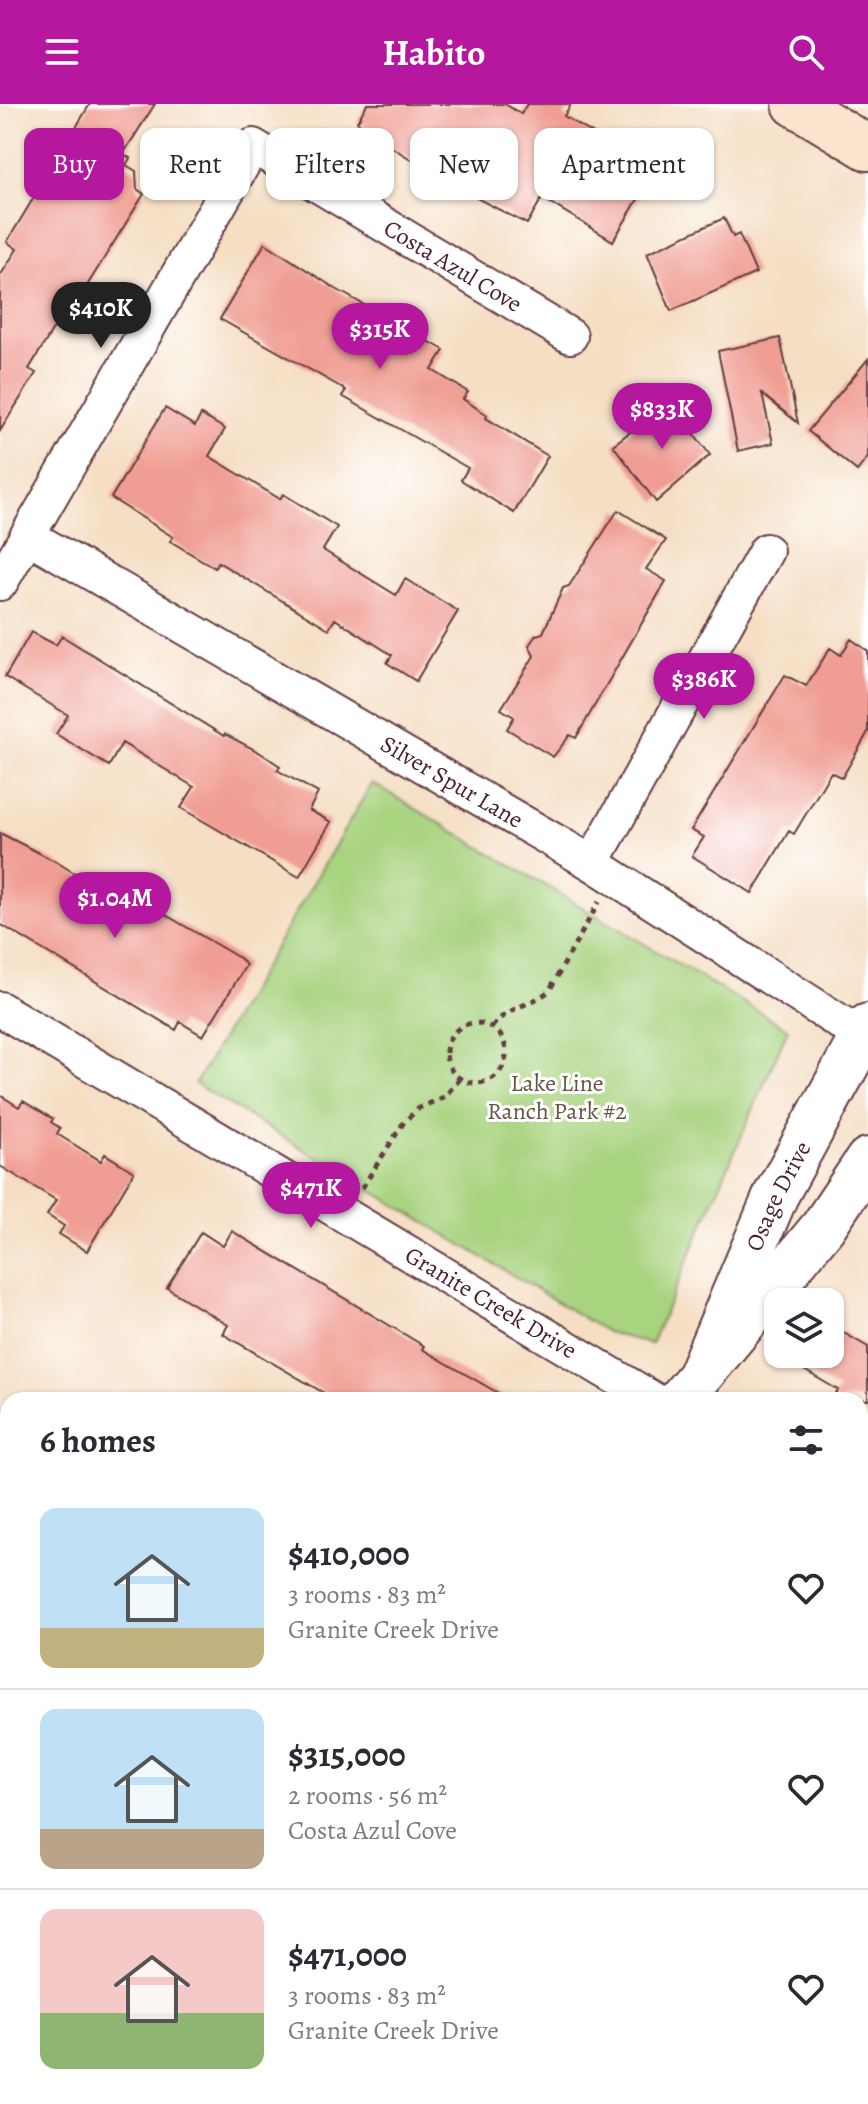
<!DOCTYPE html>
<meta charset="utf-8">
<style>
:root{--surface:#fff;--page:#f2f2f3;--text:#2b2b33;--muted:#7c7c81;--line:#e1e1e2;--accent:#b5179e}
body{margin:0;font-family:Alegreya,serif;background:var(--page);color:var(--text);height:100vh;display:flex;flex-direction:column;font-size:30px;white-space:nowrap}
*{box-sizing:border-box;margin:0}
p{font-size:26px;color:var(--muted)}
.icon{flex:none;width:44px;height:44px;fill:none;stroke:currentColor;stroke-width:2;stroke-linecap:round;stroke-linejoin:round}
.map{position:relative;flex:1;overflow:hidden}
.details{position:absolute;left:0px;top:1288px;width:868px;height:712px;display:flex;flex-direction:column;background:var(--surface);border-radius:24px 24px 0 0;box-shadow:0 2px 6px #0004}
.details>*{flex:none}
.banner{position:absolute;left:24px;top:24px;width:820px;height:72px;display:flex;gap:16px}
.tools{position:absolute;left:764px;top:1184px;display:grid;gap:16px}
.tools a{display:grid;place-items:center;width:80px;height:80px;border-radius:16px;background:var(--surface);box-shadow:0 2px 6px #0004;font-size:40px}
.price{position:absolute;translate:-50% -68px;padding:0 18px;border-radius:28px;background:var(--accent);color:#fff;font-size:26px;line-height:52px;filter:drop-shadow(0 2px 4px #0008)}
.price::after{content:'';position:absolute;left:50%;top:48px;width:24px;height:18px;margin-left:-12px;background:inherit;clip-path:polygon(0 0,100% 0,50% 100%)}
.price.on{background:#222;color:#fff}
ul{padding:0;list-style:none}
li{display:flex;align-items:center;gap:24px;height:200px;padding:0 40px}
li+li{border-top:2px solid var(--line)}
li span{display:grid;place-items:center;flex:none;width:224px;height:160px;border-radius:16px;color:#555}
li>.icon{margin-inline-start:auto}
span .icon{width:96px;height:96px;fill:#fffc;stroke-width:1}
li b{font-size:34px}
h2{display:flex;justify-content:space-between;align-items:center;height:96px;padding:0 40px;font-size:34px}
.pill{padding:0 28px;border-radius:16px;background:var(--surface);box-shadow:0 2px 6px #0004;font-size:28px;line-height:72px}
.pill.on{background:var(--accent);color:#fff}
header{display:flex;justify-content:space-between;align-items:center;height:104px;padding:0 40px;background:var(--accent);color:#fff;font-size:36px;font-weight:600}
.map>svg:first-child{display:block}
.green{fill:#a8d37f;stroke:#797955;stroke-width:2}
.building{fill:#f09e93}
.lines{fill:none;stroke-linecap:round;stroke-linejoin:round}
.minor-casing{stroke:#643c42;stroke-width:38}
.tertiary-casing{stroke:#643c42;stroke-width:48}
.secondary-casing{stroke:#643c42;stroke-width:48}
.path{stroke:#643c42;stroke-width:5;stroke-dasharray:6 6;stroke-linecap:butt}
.minor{stroke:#fff;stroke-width:34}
.tertiary{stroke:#fff;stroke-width:44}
.secondary{stroke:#fbe5cf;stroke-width:44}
.labels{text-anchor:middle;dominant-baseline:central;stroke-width:6;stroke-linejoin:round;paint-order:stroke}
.street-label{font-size:24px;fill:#4a1f2b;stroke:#fff}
.park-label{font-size:24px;fill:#654;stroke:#fff}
</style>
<header><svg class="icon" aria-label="menu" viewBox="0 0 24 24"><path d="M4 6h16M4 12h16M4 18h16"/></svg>Habito<svg class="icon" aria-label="search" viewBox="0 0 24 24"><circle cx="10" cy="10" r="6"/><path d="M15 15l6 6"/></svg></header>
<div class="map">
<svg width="868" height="2000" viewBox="0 0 868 2000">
<rect width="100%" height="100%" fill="#fff"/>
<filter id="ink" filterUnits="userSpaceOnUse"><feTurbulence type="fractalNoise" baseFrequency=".0125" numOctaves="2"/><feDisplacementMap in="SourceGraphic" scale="16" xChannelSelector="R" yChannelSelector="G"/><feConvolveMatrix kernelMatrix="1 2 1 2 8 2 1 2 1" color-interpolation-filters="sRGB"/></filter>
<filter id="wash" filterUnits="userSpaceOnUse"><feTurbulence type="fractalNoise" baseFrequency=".006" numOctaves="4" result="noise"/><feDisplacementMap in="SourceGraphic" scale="32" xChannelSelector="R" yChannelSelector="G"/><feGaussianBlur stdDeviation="1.8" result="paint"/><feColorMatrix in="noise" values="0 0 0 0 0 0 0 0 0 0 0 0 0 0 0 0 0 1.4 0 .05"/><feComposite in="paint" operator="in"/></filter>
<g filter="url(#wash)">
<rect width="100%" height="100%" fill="#f5dec3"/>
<path class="green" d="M 372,679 L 788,925 L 651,1240 L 607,1228 L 195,980 Z"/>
<g id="blocks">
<path class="building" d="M 90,0 L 155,0 L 123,50 L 130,54 L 126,61 L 136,67 L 137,85 L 144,90 L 60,225 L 55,222 L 29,265 L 36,269 L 0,327 L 0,172 L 17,145 L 7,138 Z
M 367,0 L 505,0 L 521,10 L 527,0 L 571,0 L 564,12 L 633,54 L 636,50 L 657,63 L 613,137 L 542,94 L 527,120 L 459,85 L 372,31 L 374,28 L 357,18 Z
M 724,114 L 733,133 L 739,130 L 756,169 L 671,207 L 647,149 Z
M 265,139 L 336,185 L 444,246 L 432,266 L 468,288 L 463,295 L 487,311 L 486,314 L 548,352 L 514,409 L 461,376 L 468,364 L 342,292 L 346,286 L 220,215 Z
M 780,234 L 798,319 L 762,290 L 773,339 L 738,347 L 718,247 Z
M 868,255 L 868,353 L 857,367 L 808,327 Z
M 670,298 L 710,351 L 656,398 L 613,341 Z
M 165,304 L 195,322 L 201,311 L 225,325 L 209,352 L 280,395 L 283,390 L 337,423 L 323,446 L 396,491 L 405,475 L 458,507 L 416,577 L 387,559 L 392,551 L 335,515 L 329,525 L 218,458 L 215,464 L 170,437 L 173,433 L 111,394 Z
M 618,406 L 666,436 L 646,465 L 666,477 L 576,634 L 570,631 L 553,653 L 507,625 L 514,613 L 501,605 L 534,552 L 529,541 L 536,531 L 543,529 L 563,484 L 569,482 Z
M 31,528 L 56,541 L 62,532 L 224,632 L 225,630 L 259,648 L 280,662 L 277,666 L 318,689 L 309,706 L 331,718 L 299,773 L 181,704 L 194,683 L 122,639 L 109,662 L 56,630 L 68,611 L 5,573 Z
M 851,535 L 868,547 L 868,628 L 842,674 L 831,668 L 794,730 L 789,727 L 752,789 L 692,752 L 704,733 L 691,726 L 785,571 L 806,582 L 830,544 L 841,551 Z
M 0,729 L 55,757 L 124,800 L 130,790 L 241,855 L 246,861 L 203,932 L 180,918 L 176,926 L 0,820 Z
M 0,991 L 19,1003 L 23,997 L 53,1015 L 51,1018 L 60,1024 L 57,1030 L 101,1057 L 105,1050 L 134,1068 L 87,1147 L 59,1130 L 64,1122 L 47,1111 L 56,1096 L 0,1062 Z
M 232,1127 L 424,1242 L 422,1245 L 510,1296 L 336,1296 L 223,1230 L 228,1221 L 167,1184 L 201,1128 L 223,1142 Z
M 830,1221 L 868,1243 L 868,1296 L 832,1296 L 838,1286 L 777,1250 L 830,1250 Z"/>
</g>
</g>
<g filter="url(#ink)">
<use href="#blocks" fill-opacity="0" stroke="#643c42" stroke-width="2"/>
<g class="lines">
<defs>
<g id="minor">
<path id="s1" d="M 28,432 L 592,759 L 868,936"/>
<path id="s2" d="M 0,479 L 253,42 L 570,232"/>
<path d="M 592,759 L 766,447"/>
<path id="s3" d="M 0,905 L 654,1296"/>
<path d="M 0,1418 L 8,1422"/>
<path d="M 860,1421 L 868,1426"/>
<path d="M 0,1919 L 8,1924"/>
<path d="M 860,1929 L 868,1933"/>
<path d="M 122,1992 L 135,2000"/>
</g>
<g id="tertiary">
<path id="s4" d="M 701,1268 L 776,1091 L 868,922"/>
<path d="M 680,1296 L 823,1123 L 868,1056"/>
<path d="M 261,2000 L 266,1992"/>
</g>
<path id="secondary" d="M 795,0 L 868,44"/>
</defs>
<use href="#minor" class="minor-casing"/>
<use href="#tertiary" class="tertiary-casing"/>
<use href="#secondary" class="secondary-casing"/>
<path class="path" d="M446 949a30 30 0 1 1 60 0a30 30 0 1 1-60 0Z
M 492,923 C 507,903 530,902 549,887 L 599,798
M 362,1084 L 404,1018 L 419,1004 L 444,993 L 460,975"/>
<use href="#minor" class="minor"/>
<use href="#tertiary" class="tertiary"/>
<use href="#secondary" class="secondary"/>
</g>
</g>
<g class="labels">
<g class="street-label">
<text stroke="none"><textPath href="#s2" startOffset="738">Costa Azul Cove</textPath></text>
<text stroke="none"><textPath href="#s1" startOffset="490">Silver Spur Lane</textPath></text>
<text stroke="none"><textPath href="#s4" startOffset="192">Osage Drive</textPath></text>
<text stroke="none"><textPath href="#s3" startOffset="572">Granite Creek Drive</textPath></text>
</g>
<g class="park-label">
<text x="557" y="979">Lake Line<tspan x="557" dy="28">Ranch Park #2</tspan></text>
</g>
</g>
</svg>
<div class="tools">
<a><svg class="icon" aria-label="layers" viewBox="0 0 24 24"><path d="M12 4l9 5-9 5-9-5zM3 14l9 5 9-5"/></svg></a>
</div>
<b class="price on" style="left:101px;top:246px">$410K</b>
<b class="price" style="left:380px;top:267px">$315K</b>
<b class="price" style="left:662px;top:347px">$833K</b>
<b class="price" style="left:704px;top:617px">$386K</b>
<b class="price" style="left:115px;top:836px">$1.04M</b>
<b class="price" style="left:311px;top:1126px">$471K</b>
<div class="banner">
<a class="pill on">Buy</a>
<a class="pill">Rent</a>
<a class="pill">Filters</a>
<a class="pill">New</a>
<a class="pill">Apartment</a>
</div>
<section class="details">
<h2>6 homes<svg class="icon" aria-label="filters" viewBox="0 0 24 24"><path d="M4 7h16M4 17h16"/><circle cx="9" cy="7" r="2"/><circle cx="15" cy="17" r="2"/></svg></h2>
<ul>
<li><span style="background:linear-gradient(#bfe0f5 75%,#c2b280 0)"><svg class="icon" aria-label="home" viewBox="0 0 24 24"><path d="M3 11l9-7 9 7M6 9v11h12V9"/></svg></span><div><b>$410,000</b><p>3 rooms · 83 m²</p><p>Granite Creek Drive</p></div><svg class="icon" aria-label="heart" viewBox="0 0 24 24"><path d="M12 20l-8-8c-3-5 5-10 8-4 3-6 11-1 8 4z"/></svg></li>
<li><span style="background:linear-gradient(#bfe0f5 75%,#b9a48a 0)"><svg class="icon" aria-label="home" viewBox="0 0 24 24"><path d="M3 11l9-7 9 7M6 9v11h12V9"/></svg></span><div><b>$315,000</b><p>2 rooms · 56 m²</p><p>Costa Azul Cove</p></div><svg class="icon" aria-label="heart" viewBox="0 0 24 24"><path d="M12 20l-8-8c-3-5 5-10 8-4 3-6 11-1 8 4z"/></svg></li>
<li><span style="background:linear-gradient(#f6c9c9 65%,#8fb573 0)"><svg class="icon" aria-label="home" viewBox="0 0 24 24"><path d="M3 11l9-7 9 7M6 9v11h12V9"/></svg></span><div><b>$471,000</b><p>3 rooms · 83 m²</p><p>Granite Creek Drive</p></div><svg class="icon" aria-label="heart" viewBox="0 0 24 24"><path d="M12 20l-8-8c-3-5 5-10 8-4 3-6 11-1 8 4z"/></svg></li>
</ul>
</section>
</div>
